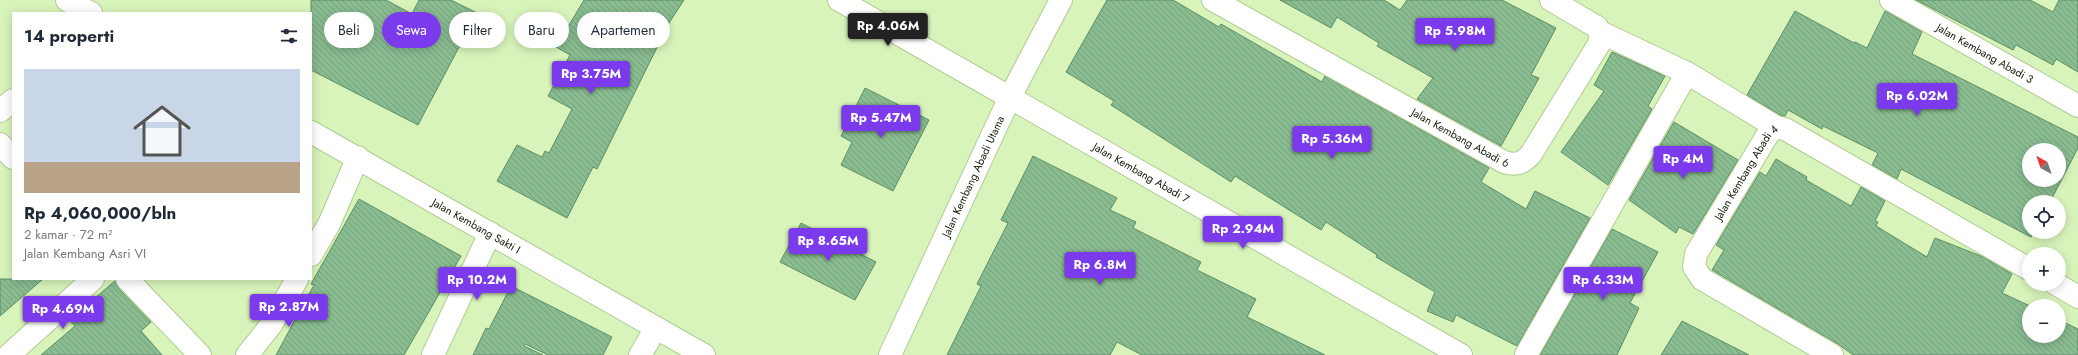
<!DOCTYPE html>
<html lang="id">
<meta charset="utf-8">
<style>
:root{--surface:#fff;--page:#f2f2f3;--text:#1f2937;--muted:#747a83;--line:#e0e1e3;--accent:#7c3aed}
body{margin:0;font-family:Jost,sans-serif;background:var(--page);color:var(--text);height:100vh;display:flex;flex-direction:column;font-size:15px;white-space:nowrap}
*{box-sizing:border-box;margin:0}
p{font-size:13px;color:var(--muted)}
.icon{flex:none;width:22px;height:22px;fill:none;stroke:currentColor;stroke-width:2;stroke-linecap:round;stroke-linejoin:round}
.map{position:relative;flex:1;overflow:hidden}
.drawer{position:absolute;left:12px;top:12px;width:300px;height:268px;display:flex;flex-direction:column;background:var(--surface);border-radius:0px;box-shadow:0 2px 10px #0003}
.drawer>*{flex:none}
.top-card{position:absolute;left:324px;top:12px;width:380px;height:36px;display:flex;gap:8px}
.needle{width:26px;rotate:320deg}
.tools{position:absolute;left:2022px;top:143px;display:grid;gap:8px}
.tools a{display:grid;place-items:center;width:44px;height:44px;border-radius:50%;background:var(--surface);box-shadow:0 2px 10px #0003;font-size:20px}
.price{position:absolute;translate:-50% -34px;padding:0 9px;border-radius:4px;background:var(--accent);color:#fff;font-size:13px;line-height:26px;filter:drop-shadow(0 1px 2px #0008)}
.price::after{content:'';position:absolute;left:50%;top:24px;width:12px;height:9px;margin-left:-6px;background:inherit;clip-path:polygon(0 0,100% 0,50% 100%)}
.price.current{background:#222;color:#fff}
ul{padding:0;list-style:none}
li{display:grid;align-content:center;gap:8px;height:212px;padding:0 12px}
li+li{border-top:1px solid var(--line)}
li span{display:grid;place-items:center;height:124px;border-radius:0px;color:#555}
li>.icon{margin-inline-start:auto}
span .icon{width:72px;height:72px;fill:#fffc;stroke-width:1}
li b{font-size:17px}
h2{display:flex;justify-content:space-between;align-items:center;height:48px;padding:0 12px;font-size:17px}
.chip{padding:0 14px;border-radius:18px;background:var(--surface);box-shadow:0 2px 10px #0003;font-size:14px;line-height:36px}
.chip.current{background:var(--accent);color:#fff}
.map>svg:first-child{display:block}
.building{fill:url(#building-back-hatch);stroke:#5d8d64;fill-rule:evenodd}
.lines{fill:none;stroke-linecap:round;stroke-linejoin:round}
.minor-casing{stroke:#b1cb93;stroke-width:24}
.minor{stroke:#fff;stroke-width:22}
.labels{text-anchor:middle;dominant-baseline:central;stroke-width:3;stroke-linejoin:round;paint-order:stroke}
.street-label{font-size:11px;fill:#101904;stroke:#d8f4ba}
</style>
<div class="map">
<svg width="2078" height="355" viewBox="0 0 2078 355">
<defs>
<pattern id="building-back-hatch" width="6" height="6" patternUnits="userSpaceOnUse"><rect width="6" height="6" fill="#8abc91"/><path d="M-1 5l2 2M0 0l6 6M5-1l2 2" fill="none" stroke="#76a17b"/></pattern>
</defs>
<rect width="100%" height="100%" fill="#d8f4ba"/>
<path class="building" d="M 311,0 L 386,0 L 412,14 L 419,0 L 451,0 L 477,13 L 418,125 L 311,70 Z
M 584,0 L 684,0 L 669,23 L 597,169 L 593,167 L 567,218 L 497,181 L 517,145 L 542,157 L 545,151 L 549,153 L 572,109 L 548,96 L 570,55 L 556,47 Z
M 1107,0 L 1173,0 L 1219,27 L 1221,24 L 1322,82 L 1325,76 L 1489,168 L 1481,182 L 1526,209 L 1535,191 L 1590,218 L 1517,346 L 1456,315 L 1453,322 L 1427,311 L 1435,292 L 1376,257 L 1377,255 L 1326,222 L 1321,230 L 1235,176 L 1231,182 L 1111,105 L 1114,101 L 1066,72 Z
M 1280,0 L 1384,0 L 1400,10 L 1407,0 L 1502,0 L 1556,28 L 1531,75 L 1539,78 L 1501,146 L 1417,99 L 1433,78 L 1377,46 L 1379,43 L 1337,17 L 1331,28 Z
M 1916,0 L 2030,0 L 2053,12 L 2059,0 L 2078,0 L 2078,72 L 2056,59 L 2053,65 L 2016,45 L 2013,50 Z
M 1795,11 L 1854,43 L 1855,42 L 1867,48 L 1885,11 L 1922,32 L 1912,54 L 2078,137 L 2078,148 L 2050,202 L 2029,202 L 2029,232 L 2034,232 L 2031,237 L 1901,169 L 1897,179 L 1872,165 L 1878,153 L 1823,126 L 1822,129 L 1788,110 L 1785,116 L 1782,116 L 1747,95 ZM 2029,150 L 2059,150 L 2059,180 L 2029,180 Z
M 1612,52 L 1665,76 L 1648,106 L 1652,109 L 1608,185 L 1561,152 L 1604,91 L 1594,85 Z
M 865,88 L 929,120 L 893,191 L 841,165 L 852,142 L 841,136 Z
M 1674,122 L 1738,160 L 1693,234 L 1679,227 L 1676,233 L 1629,200 Z
M 1033,156 L 1117,198 L 1110,210 L 1136,222 L 1133,228 L 1201,262 L 1197,270 L 1256,299 L 1247,317 L 1325,355 L 1142,355 L 1117,342 L 1110,355 L 947,355 L 981,286 L 977,284 L 1008,223 L 1001,220 Z
M 1776,159 L 1807,177 L 1806,180 L 1851,206 L 1861,187 L 1885,201 L 1875,221 L 1878,222 L 1876,226 L 1927,257 L 1935,238 L 1981,256 L 2012,274 L 2002,293 L 2030,306 L 2029,336 L 2059,336 L 2059,320 L 2078,329 L 2078,355 L 1853,355 L 1838,344 L 1712,270 L 1724,250 L 1716,245 L 1760,172 L 1766,176 Z
M 359,199 L 461,256 L 404,355 L 276,355 L 314,285 L 311,284 Z
M 801,223 L 876,262 L 855,300 L 780,262 Z
M 1612,229 L 1658,252 L 1630,303 L 1639,308 L 1617,355 L 1540,355 Z
M 0,279 L 43,279 L 0,316 Z
M 115,281 L 118,288 L 151,322 L 141,331 L 162,355 L 41,355 L 75,326 L 69,320 Z
M 511,286 L 612,337 L 603,355 L 548,355 L 525,344 L 524,346 L 543,355 L 473,355 L 486,328 L 489,329 Z
M 1682,321 L 1749,355 L 1661,355 Z"/>
<g class="lines">
<defs>
<g id="minor">
<path d="M 67,0 L 91,13"/>
<path id="s1" d="M 839,0 L 1461,355"/>
<path id="s2" d="M 1213,0 L 1504,162 C 1517,166 1523,163 1531,154 L 1599,44 C 1600,37 1601,33 1597,27 L 1551,0"/>
<path id="s3" d="M 1891,0 L 2078,106"/>
<path d="M 1600,32 L 1687,73 L 1776,127"/>
<path d="M 0,111 L 13,100"/>
<path id="s4" d="M 311,132 L 704,355"/>
<path d="M 0,144 L 13,158"/>
<path d="M 311,255 L 329,224 L 358,157"/>
<path d="M 127,279 L 200,355"/>
<path d="M 2056,284 L 2078,297"/>
<path d="M 9,355 L 93,279"/>
<path d="M 247,355 L 271,325 L 297,279"/>
<path d="M 433,355 L 490,233"/>
<path d="M 640,355 L 656,328"/>
<path id="s5" d="M 890,355 L 1010,97 L 1061,0"/>
<path d="M 1526,355 L 1687,73"/>
<path id="s6" d="M 1832,355 L 1702,279 L 1694,267 L 1696,254 L 1768,134 L 1776,127 L 1785,129 L 2029,269"/>
</g>
</defs>
<use href="#minor" class="minor-casing"/>
<use href="#minor" class="minor"/>
</g>
<g class="labels">
<g class="street-label">
<text stroke="none"><textPath href="#s3" startOffset="108">Jalan Kembang Abadi 3</textPath></text>
<text stroke="none"><textPath href="#s2" startOffset="283">Jalan Kembang Abadi 6</textPath></text>
<text stroke="none"><textPath href="#s1" startOffset="348">Jalan Kembang Abadi 7</textPath></text>
<text stroke="none"><textPath href="#s6" startOffset="274">Jalan Kembang Abadi 4</textPath></text>
<text stroke="none"><textPath href="#s5" startOffset="197">Jalan Kembang Abadi Utama</textPath></text>
<text stroke="none"><textPath href="#s4" startOffset="190">Jalan Kembang Sakti I</textPath></text>
</g>
</g>
</svg>
<div class="tools">
<a><svg class="needle" viewBox="-14 -14 28 28"><path d="M0-13l5 13h-10z" fill="#e53935"/><path d="M0 13l5-13h-10z" fill="#747a83"/></svg></a>
<a><svg class="icon" aria-label="locate" viewBox="0 0 24 24"><circle cx="12" cy="12" r="6"/><path d="M12 2v4M12 18v4M2 12h4M18 12h4"/></svg></a>
<a>+</a>
<a>−</a>
</div>
<b class="price current" style="left:888px;top:47px">Rp 4.06M</b>
<b class="price" style="left:1455px;top:52px">Rp 5.98M</b>
<b class="price" style="left:591px;top:95px">Rp 3.75M</b>
<b class="price" style="left:1917px;top:117px">Rp 6.02M</b>
<b class="price" style="left:881px;top:139px">Rp 5.47M</b>
<b class="price" style="left:1332px;top:160px">Rp 5.36M</b>
<b class="price" style="left:1683px;top:180px">Rp 4M</b>
<b class="price" style="left:1243px;top:250px">Rp 2.94M</b>
<b class="price" style="left:828px;top:262px">Rp 8.65M</b>
<b class="price" style="left:1100px;top:286px">Rp 6.8M</b>
<b class="price" style="left:477px;top:301px">Rp 10.2M</b>
<b class="price" style="left:1603px;top:301px">Rp 6.33M</b>
<b class="price" style="left:289px;top:328px">Rp 2.87M</b>
<b class="price" style="left:63px;top:330px">Rp 4.69M</b>
<div class="top-card">
<a class="chip">Beli</a>
<a class="chip current">Sewa</a>
<a class="chip">Filter</a>
<a class="chip">Baru</a>
<a class="chip">Apartemen</a>
</div>
<section class="drawer">
<h2>14 properti<svg class="icon" aria-label="filters" viewBox="0 0 24 24"><path d="M4 7h16M4 17h16"/><circle cx="9" cy="7" r="2"/><circle cx="15" cy="17" r="2"/></svg></h2>
<ul>
<li><span style="background:linear-gradient(#c9d6e8 75%,#b9a48a 0)"><svg class="icon" aria-label="home" viewBox="0 0 24 24"><path d="M3 11l9-7 9 7M6 9v11h12V9"/></svg></span><div><b>Rp 4,060,000/bln</b><p>2 kamar · 72 m²</p><p>Jalan Kembang Asri VI</p></div></li>
</ul>
</section>
</div>
